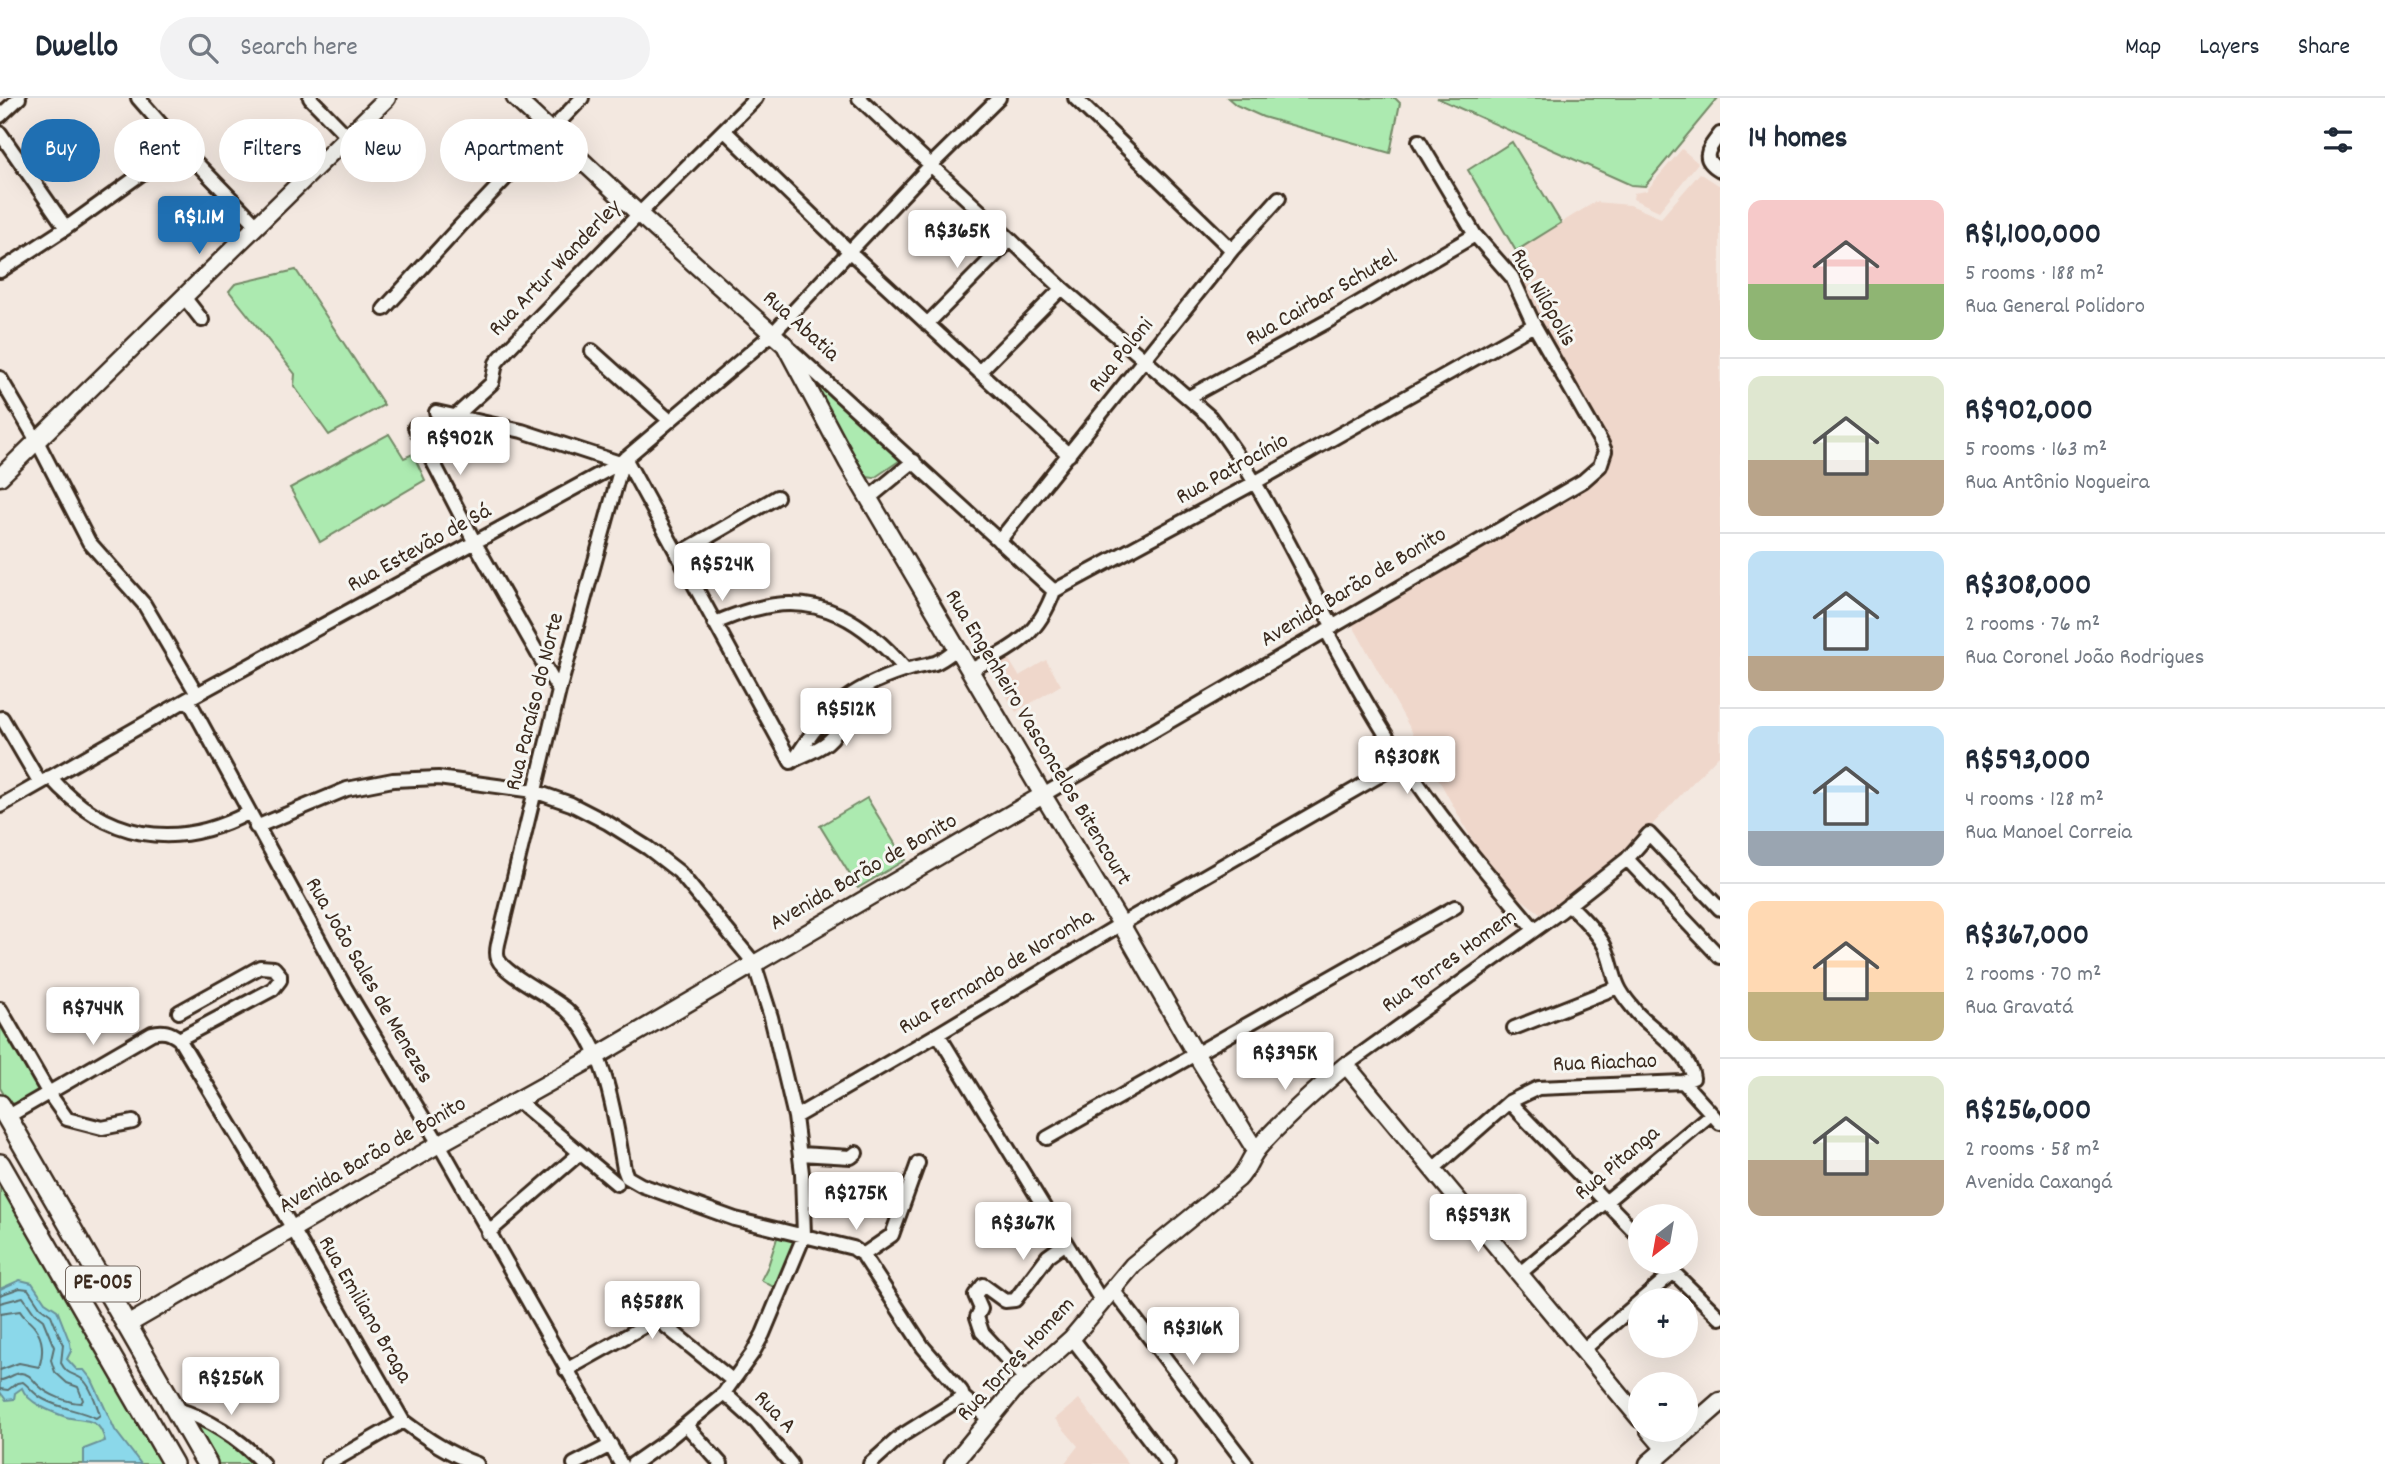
<!DOCTYPE html>
<meta charset="utf-8">
<style>
:root{--surface:#fff;--page:#f2f2f3;--text:#1f2937;--muted:#747a83;--line:#e0e1e3;--accent:#1f6fb2}
body{margin:0;font-family:Dekko,sans-serif;background:var(--page);color:var(--text);height:100vh;display:flex;flex-direction:column;font-size:26px;white-space:nowrap}
*{box-sizing:border-box;margin:0}
p{font-size:23px;color:var(--muted)}
.icon{flex:none;width:38px;height:38px;fill:none;stroke:currentColor;stroke-width:2;stroke-linecap:round;stroke-linejoin:round}
.map{position:relative;flex:1;overflow:hidden}
.panel{display:flex;flex-direction:column;background:var(--surface);width:665px}
.panel>*{flex:none}
.guide{position:absolute;left:21px;top:21px;width:665px;height:63px;display:flex;gap:14px}
.needle{width:46px;rotate:211deg}
.controls{position:absolute;left:1628px;top:1106px;display:grid;gap:14px}
.controls a{display:grid;place-items:center;width:70px;height:70px;border-radius:50%;background:var(--surface);box-shadow:0 7px 28px #0002;font-size:35px}
.price{position:absolute;translate:-50% -60px;padding:0 16px;border-radius:7px;background:#fff;color:#222;font-size:23px;line-height:46px;filter:drop-shadow(0 2px 4px #0008)}
.price::after{content:'';position:absolute;left:50%;top:42px;width:21px;height:16px;margin-left:-10px;background:inherit;clip-path:polygon(0 0,100% 0,50% 100%)}
.price.current{background:var(--accent);color:#fff}
ul{padding:0;list-style:none}
li{display:flex;align-items:center;gap:21px;height:175px;padding:0 28px}
li+li{border-top:2px solid var(--line)}
li span{display:grid;place-items:center;flex:none;width:196px;height:140px;border-radius:14px;color:#555}
li>.icon{margin-inline-start:auto}
span .icon{width:84px;height:84px;fill:#fffc;stroke-width:1}
li b{font-size:30px}
h2{display:flex;justify-content:space-between;align-items:center;height:84px;padding:0 28px;font-size:30px}
.tag{padding:0 24px;border-radius:32px;background:var(--surface);box-shadow:0 7px 28px #0002;font-size:24px;line-height:63px}
.tag.current{background:var(--accent);color:#fff}
header{display:flex;align-items:center;gap:42px;box-sizing:border-box;height:98px;padding:0 35px;background:var(--surface);border-bottom:2px solid var(--line)}
header strong{font-size:33px}
nav{display:flex;gap:38px;margin-inline-start:auto;font-size:24px}
.search{width:490px;height:63px;background:var(--page);display:flex;align-items:center;gap:18px;box-sizing:border-box;padding:0 24px;border-radius:38px;color:var(--muted);font-size:26px}
main{display:flex;flex:1;min-height:0}
.map>svg:first-child{display:block}
.built{fill:#efd7cb}
.green{fill:#aceab0;stroke:#748a67;stroke-width:2}
.water{fill:#8bd8ea;stroke:#6b9298;stroke-width:2}
.lines{fill:none;stroke-linecap:round;stroke-linejoin:round}
.shore{stroke:#5b7070;stroke-width:2}
.minor-casing{stroke:#3b2a1e;stroke-width:18}
.tertiary-casing{stroke:#3b2a1e;stroke-width:21}
.secondary-casing{stroke:#3b2a1e;stroke-width:23}
.primary-casing{stroke:#3b2a1e;stroke-width:24}
.minor{stroke:#f6f6f2;stroke-width:12}
.tertiary{stroke:#f6f6f2;stroke-width:16}
.secondary{stroke:#f6f6f2;stroke-width:18}
.primary{stroke:#f6f6f2;stroke-width:19}
.labels{text-anchor:middle;dominant-baseline:central;stroke-width:6;stroke-linejoin:round;paint-order:stroke}
.shield{fill:#f6f6f2;stroke:#73675e;stroke-width:2}
.shield-label{font-size:21px;font-weight:bold;fill:#3b2a1e}
.street-label{font-size:23px;fill:#3b2a1e;stroke:#f6f6f2}
</style>
<header>
<strong>Dwello</strong>
<div class="search"><svg class="icon" aria-label="search" viewBox="0 0 24 24"><circle cx="10" cy="10" r="6"/><path d="M15 15l6 6"/></svg>Search here</div>
<nav><a>Map</a><a>Layers</a><a>Share</a></nav>
</header>
<main>
<div class="map">
<svg width="1720" height="1366" viewBox="0 0 1720 1366">
<rect width="100%" height="100%" fill="#f3e8e0"/>
<filter id="ink" filterUnits="userSpaceOnUse"><feTurbulence type="fractalNoise" baseFrequency=".0143" numOctaves="2"/><feDisplacementMap in="SourceGraphic" scale="14" xChannelSelector="R" yChannelSelector="G"/><feConvolveMatrix kernelMatrix="1 2 1 2 8 2 1 2 1" color-interpolation-filters="sRGB"/></filter>
<g filter="url(#ink)">
<path class="built" d="M 1682,51 L 1698,65 L 1659,113 L 1633,101 L 1634,95 L 1646,93 Z
M 1700,75 L 1720,88 L 1720,656 L 1629,751 L 1544,818 L 1494,781 L 1347,517 L 1607,364 L 1510,156 L 1595,104 L 1630,107 L 1661,120 Z
M 1005,555 L 1019,578 L 1046,562 L 1061,587 L 1016,614 L 987,565 Z
M 1079,1301 L 1128,1366 L 1064,1366 L 1078,1348 L 1055,1321 Z"/>
<path class="green" d="M 1228,0 L 1395,0 L 1400,5 L 1390,55 L 1263,19 L 1236,7 Z
M 1437,0 L 1718,0 L 1645,88 L 1631,87 Z
M 1512,44 L 1561,125 L 1516,153 L 1468,72 Z
M 296,172 L 384,307 L 329,337 L 294,288 L 295,276 L 229,193 L 235,186 Z
M 805,271 L 902,361 L 874,380 L 867,379 Z
M 389,336 L 404,360 L 413,356 L 425,382 L 320,444 L 290,390 Z
M 867,700 L 905,762 L 858,790 L 820,728 Z
M 0,924 L 40,993 L 16,1007 L 8,1003 L 0,990 Z
M 0,1084 L 165,1366 L 0,1366 Z
M 778,1137 L 797,1141 L 779,1192 L 761,1182 L 768,1168 Z
M 192,1323 L 222,1338 L 256,1366 L 217,1366 Z"/>
<path class="water" d="M 20,1182 L 32,1185 L 45,1204 L 57,1212 L 70,1245 L 71,1253 L 67,1261 L 77,1272 L 84,1272 L 92,1282 L 115,1332 L 141,1366 L 84,1366 L 84,1351 L 105,1343 C 104,1339 101,1331 98,1328 C 89,1320 76,1322 66,1319 C 52,1314 27,1305 22,1290 L 15,1295 L 14,1301 L 6,1302 L 0,1294 L 0,1191 Z"/>
<g class="lines">
<path class="shore" d="M 0,1197 L 20,1190 L 28,1191 L 40,1209 L 51,1217 L 63,1247 L 61,1265 C 67,1277 73,1275 82,1281 C 91,1287 97,1308 100,1317 L 96,1320 C 79,1312 62,1311 45,1302 C 34,1297 31,1290 23,1284 L 17,1285 L 8,1292 L 0,1291
M 0,1205 L 23,1199 L 34,1215 L 43,1222 L 54,1249 L 51,1262 L 55,1274 L 67,1285 L 78,1289 L 83,1302 L 81,1305 C 69,1305 48,1297 39,1288 C 33,1283 31,1276 21,1275 C 13,1275 8,1282 0,1282
M 0,1216 L 20,1213 C 24,1220 31,1224 35,1230 C 44,1242 43,1257 39,1269 L 19,1265 L 0,1272"/>
<defs>
<path id="minor" d="M 138,0 L 180,48 L 257,127
M 310,0 L 347,38
M 859,0 L 1062,190 L 1210,319 C 1260,382 1294,458 1333,529
M 1075,0 L 1232,152
M 0,18 L 19,0
M 725,33 L 850,154 L 1069,357
M 0,35 L 66,130
M 1720,36 C 1709,51 1699,60 1720,72
M 0,173 L 66,130 L 180,48
M 184,199 L 202,222
M 384,211 L 461,127 L 582,0
M 927,226 L 1010,142
M 791,252 L 1054,493
M 592,253 L 669,322
M 979,274 L 1062,190
M 0,280 L 37,343 L 89,444 L 144,506 L 197,596
M 1189,299 L 1328,223 L 1475,137
M 436,314 L 522,333 L 620,365
M 457,317 L 492,285 L 496,265 L 507,252 L 639,116 L 756,0
M 415,329 L 475,445 L 559,593
M 625,360 L 791,664 L 795,661 C 825,612 848,591 903,573 C 913,569 924,568 935,565 C 943,562 951,555 958,550
M 623,362 L 559,593 L 498,846 C 497,851 496,856 498,861 C 505,877 552,898 567,912 C 607,950 615,1020 624,1071 L 627,1079 L 641,1087 L 735,1121 L 853,1150 L 863,1157 L 923,1249 L 961,1293 L 963,1299 L 990,1322
M 869,400 L 914,363
M 999,443 L 1232,152 L 1279,100
M 677,457 L 777,399
M 714,525 C 728,520 741,514 755,511 C 820,493 866,525 906,572
M 1326,532 C 1350,577 1374,620 1402,662 C 1441,722 1488,776 1534,831
M 971,572 C 1013,549 1037,540 1054,493 L 1254,385 L 1534,227
M 188,601 L 346,891 L 439,1046 L 621,1366
M 2,620 L 40,685
M 796,661 C 814,652 836,646 840,623 L 834,609
M 50,679 C 105,741 174,754 248,715
M 1043,697 L 1583,383 L 1600,368 L 1605,353 L 1602,346 L 1534,227 L 1512,179 L 1475,137 L 1419,43
M 0,708 L 188,601 L 620,365 L 773,235 L 930,68 L 999,0
M 256,729 L 347,691 L 393,682 L 438,680 L 534,693 L 571,706 L 608,725 L 648,750 L 679,774 L 754,865 L 771,919 L 795,1019 L 802,1075 L 804,1138 L 763,1236 L 752,1256 L 724,1295 L 666,1343 L 633,1366
M 1627,761 L 1720,859
M 0,911 L 48,994 L 67,1021 L 102,1030 L 133,1024
M 1514,930 L 1618,889
M 938,936 L 1102,1204
M 179,941 L 273,891 L 280,882 L 280,877 L 274,870 L 260,869 L 179,914
M 1346,967 L 1561,813 L 1627,761 L 1649,736 L 1720,811
M 1683,984 L 1720,1025
M 517,1002 L 617,1086
M 1509,1004 L 1640,1139
M 7,1019 L 152,935 C 163,932 170,934 179,941 L 293,1131 L 403,1323 C 427,1341 449,1356 477,1366
M 795,1019 L 938,936 L 1121,826 L 1403,664
M 1047,1040 L 1455,809
M 800,1056 L 851,1059 L 856,1055
M 1432,1072 L 1509,1004 L 1538,990 L 1683,984 L 1693,980 C 1691,956 1653,932 1637,915 C 1631,907 1622,898 1618,888 C 1612,875 1611,860 1604,847 C 1595,831 1581,819 1569,806
M 488,1135 L 580,1055
M 863,1157 L 892,1137 L 918,1065
M 1663,1164 L 1720,1220
M 1519,1176 L 1711,1016
M 1113,1192 L 1246,1366
M 1641,1202 L 1674,1174
M 1072,1240 L 1168,1366
M 1583,1252 L 1640,1203
M 566,1272 L 657,1221 L 732,1282
M 1026,1282 L 982,1234 L 977,1219 L 981,1211 L 975,1197 L 983,1187 L 1005,1203 L 1015,1202 L 1048,1158 L 1066,1145
M 724,1295 L 756,1324 L 791,1366
M 174,1310 C 207,1320 240,1340 263,1366
M 686,1327 L 721,1366
M 328,1366 L 403,1323
M 574,1366 L 611,1347
M 870,1366 L 901,1338 L 963,1299"/>
<path id="tertiary" d="M 515,0 L 639,116 L 785,247 L 848,365 L 1043,697 L 1121,826 L 1195,955 L 1256,1053
M 0,379 L 387,0
M 127,1227 L 439,1046 L 597,958 L 1043,697
M 1649,1332 L 1666,1352
M 953,1366 L 1014,1292 L 1072,1240 L 1133,1167 L 1238,1081 C 1248,1071 1250,1059 1259,1049 C 1285,1019 1315,993 1346,967 L 1640,1321"/>
<path id="secondary" d="M 1649,1366 L 1720,1304"/>
<path id="primary" d="M 0,1007 L 207,1366
M 0,1066 L 173,1366"/>
</defs>
<use href="#minor" class="minor-casing"/>
<use href="#tertiary" class="tertiary-casing"/>
<use href="#secondary" class="secondary-casing"/>
<use href="#primary" class="primary-casing"/>
<use href="#minor" class="minor"/>
<use href="#tertiary" class="tertiary"/>
<use href="#secondary" class="secondary"/>
<use href="#primary" class="primary"/>
</g>
</g>
<g class="labels">
<rect class="shield" x="66" y="1168.5" width="74" height="35" rx="5"/>
<g class="shield-label">
<text x="103" y="1186">PE-005</text>
</g>
<g class="street-label">
<text transform="translate(556 171) rotate(-46)">Rua Artur Wanderley</text>
<text transform="translate(1542 200) rotate(60)">Rua Nilópolis</text>
<text transform="translate(1322 201) rotate(-30)">Rua Cairbar Schutel</text>
<text transform="translate(800 229) rotate(42)">Rua Abatia</text>
<text transform="translate(1122 258) rotate(-51)">Rua Poloni</text>
<text transform="translate(1233 372) rotate(-29)">Rua Patrocínio</text>
<text transform="translate(420 451) rotate(-29)">Rua Estevão de Sá</text>
<text transform="translate(1354 490) rotate(-31)">Avenida Barão de Bonito</text>
<text transform="translate(536 604) rotate(-76)">Rua Paraíso do Norte</text>
<text transform="translate(1037 640) rotate(59)">Rua Engenheiro Vasconcelos Bitencourt</text>
<text transform="translate(864 775) rotate(-30)">Avenida Barão de Bonito</text>
<text transform="translate(1450 864) rotate(-36)">Rua Torres Homem</text>
<text transform="translate(997 875) rotate(-31)">Rua Fernando de Noronha</text>
<text transform="translate(368 883) rotate(60)">Rua João Sales de Menezes</text>
<text transform="translate(1605 966) rotate(-2)">Rua Riachao</text>
<text transform="translate(373 1058) rotate(-30)">Avenida Barão de Bonito</text>
<text transform="translate(1618 1066) rotate(-40)">Rua Pitanga</text>
<text transform="translate(364 1212) rotate(60)">Rua Emiliano Braga</text>
<text transform="translate(1017 1262) rotate(-47)">Rua Torres Homem</text>
<text transform="translate(774 1315) rotate(46)">Rua A</text>
</g>
</g>
</svg>
<div class="controls">
<a><svg class="needle" viewBox="-14 -14 28 28"><path d="M0-13l5 13h-10z" fill="#e53935"/><path d="M0 13l5-13h-10z" fill="#747a83"/></svg></a>
<a>+</a>
<a>−</a>
</div>
<b class="price current" style="left:199px;top:158px">R$1.1M</b>
<b class="price" style="left:957px;top:172px">R$365K</b>
<b class="price" style="left:460px;top:379px">R$902K</b>
<b class="price" style="left:722px;top:505px">R$524K</b>
<b class="price" style="left:846px;top:650px">R$512K</b>
<b class="price" style="left:1407px;top:698px">R$308K</b>
<b class="price" style="left:93px;top:949px">R$744K</b>
<b class="price" style="left:1285px;top:994px">R$395K</b>
<b class="price" style="left:856px;top:1134px">R$275K</b>
<b class="price" style="left:1478px;top:1156px">R$593K</b>
<b class="price" style="left:1023px;top:1164px">R$367K</b>
<b class="price" style="left:652px;top:1243px">R$588K</b>
<b class="price" style="left:1193px;top:1269px">R$316K</b>
<b class="price" style="left:231px;top:1319px">R$256K</b>
<div class="guide">
<a class="tag current">Buy</a>
<a class="tag">Rent</a>
<a class="tag">Filters</a>
<a class="tag">New</a>
<a class="tag">Apartment</a>
</div>
</div>
<section class="panel">
<h2>14 homes<svg class="icon" aria-label="filters" viewBox="0 0 24 24"><path d="M4 7h16M4 17h16"/><circle cx="9" cy="7" r="2"/><circle cx="15" cy="17" r="2"/></svg></h2>
<ul>
<li><span style="background:linear-gradient(#f6c9c9 60%,#8fb573 0)"><svg class="icon" aria-label="home" viewBox="0 0 24 24"><path d="M3 11l9-7 9 7M6 9v11h12V9"/></svg></span><div><b>R$1,100,000</b><p>5 rooms · 188 m²</p><p>Rua General Polidoro</p></div></li>
<li><span style="background:linear-gradient(#dfe7d0 60%,#b9a48a 0)"><svg class="icon" aria-label="home" viewBox="0 0 24 24"><path d="M3 11l9-7 9 7M6 9v11h12V9"/></svg></span><div><b>R$902,000</b><p>5 rooms · 163 m²</p><p>Rua Antônio Nogueira</p></div></li>
<li><span style="background:linear-gradient(#bfe0f5 75%,#b9a48a 0)"><svg class="icon" aria-label="home" viewBox="0 0 24 24"><path d="M3 11l9-7 9 7M6 9v11h12V9"/></svg></span><div><b>R$308,000</b><p>2 rooms · 76 m²</p><p>Rua Coronel João Rodrigues</p></div></li>
<li><span style="background:linear-gradient(#bfe0f5 75%,#9aa5b1 0)"><svg class="icon" aria-label="home" viewBox="0 0 24 24"><path d="M3 11l9-7 9 7M6 9v11h12V9"/></svg></span><div><b>R$593,000</b><p>4 rooms · 128 m²</p><p>Rua Manoel Correia</p></div></li>
<li><span style="background:linear-gradient(#ffd9b3 65%,#c2b280 0)"><svg class="icon" aria-label="home" viewBox="0 0 24 24"><path d="M3 11l9-7 9 7M6 9v11h12V9"/></svg></span><div><b>R$367,000</b><p>2 rooms · 70 m²</p><p>Rua Gravatá</p></div></li>
<li><span style="background:linear-gradient(#dfe7d0 60%,#b9a48a 0)"><svg class="icon" aria-label="home" viewBox="0 0 24 24"><path d="M3 11l9-7 9 7M6 9v11h12V9"/></svg></span><div><b>R$256,000</b><p>2 rooms · 58 m²</p><p>Avenida Caxangá</p></div></li>
</ul>
</section>
</main>
